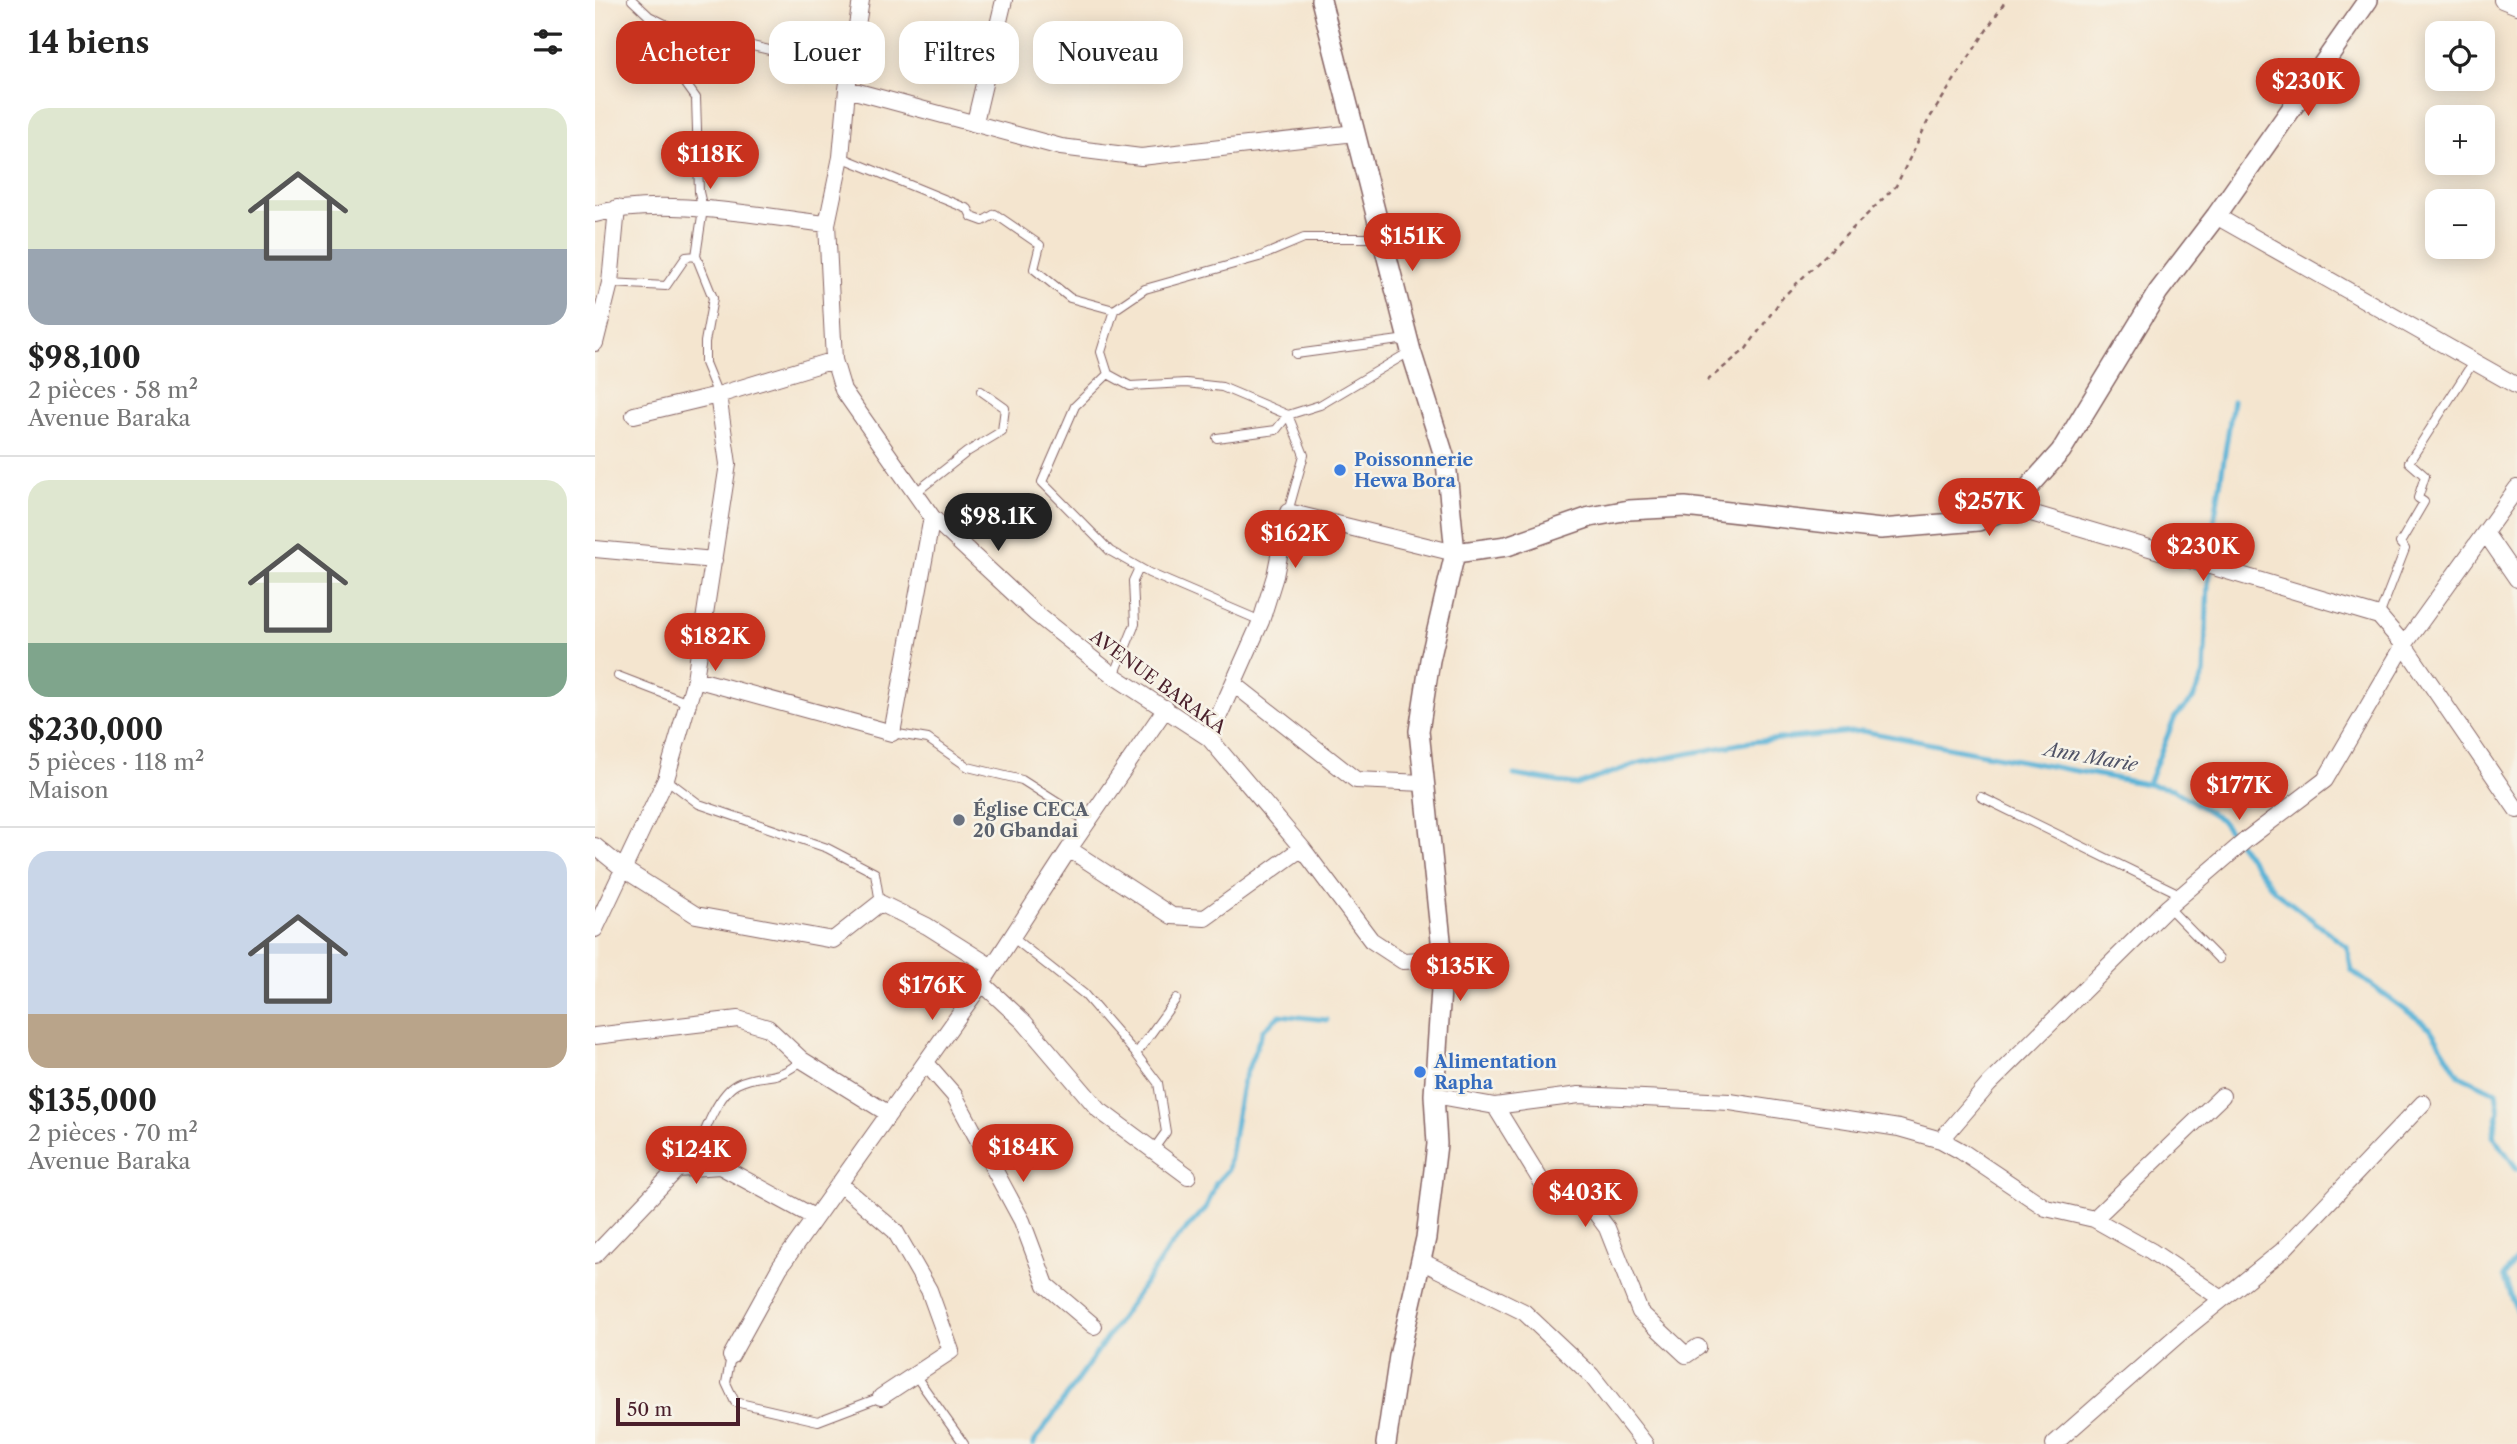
<!DOCTYPE html>
<html lang="fr">
<meta charset="utf-8">
<style>
:root{--surface:#fff;--page:#f6f6f6;--text:#222;--muted:#767676;--line:#e0e0e0;--accent:#c8321e}
body{margin:0;font-family:"Libre Caslon Text",serif;background:var(--page);color:var(--text);height:100vh;display:flex;flex-direction:column;font-size:26px;white-space:nowrap}
*{box-sizing:border-box;margin:0}
p{font-size:23px;color:var(--muted)}
.icon{flex:none;width:38px;height:38px;fill:none;stroke:currentColor;stroke-width:2;stroke-linecap:round;stroke-linejoin:round}
.map{position:relative;flex:1;overflow:hidden}
.details{display:flex;flex-direction:column;background:var(--surface);width:595px}
.details>*{flex:none}
.hud{position:absolute;left:21px;top:21px;width:665px;height:63px;display:flex;gap:14px}
.fabs{position:absolute;left:1830px;top:21px;display:grid;gap:14px}
.fabs a{display:grid;place-items:center;width:70px;height:70px;border-radius:14px;background:var(--surface);box-shadow:0 4px 18px #0003;font-size:35px}
.scale{position:absolute;left:21px;bottom:18px;width:124px;box-sizing:border-box;padding-left:7px;border:4px solid #4a1f2b;border-top:0;font-size:19px;line-height:24px;white-space:nowrap;color:#4a1f2b;-webkit-text-stroke:5px #f7f3e8;paint-order:stroke}
.price{position:absolute;translate:-50% -60px;padding:0 16px;border-radius:24px;background:var(--accent);color:#fff;font-size:23px;line-height:46px;filter:drop-shadow(0 2px 4px #0008)}
.price::after{content:'';position:absolute;left:50%;top:42px;width:21px;height:16px;margin-left:-10px;background:inherit;clip-path:polygon(0 0,100% 0,50% 100%)}
.price.on{background:#222;color:#fff}
ul{padding:0;list-style:none}
li{display:grid;align-content:center;gap:14px;height:371px;padding:0 28px}
li+li{border-top:2px solid var(--line)}
li span{display:grid;place-items:center;height:217px;border-radius:21px;color:#555}
li>.icon{margin-inline-start:auto}
span .icon{width:126px;height:126px;fill:#fffc;stroke-width:1}
li b{font-size:30px}
h2{display:flex;justify-content:space-between;align-items:center;height:84px;padding:0 28px;font-size:30px}
.chip{padding:0 24px;border-radius:21px;background:var(--surface);box-shadow:0 4px 18px #0003;font-size:24px;line-height:63px}
.chip.on{background:var(--accent);color:#fff}
main{display:flex;flex:1;min-height:0}
.map>svg:first-child{display:block}
.lines{fill:none;stroke-linecap:round;stroke-linejoin:round}
.stream{stroke:#5ab3d7;stroke-width:5}
.service-casing{stroke:#866464;stroke-width:10}
.minor-casing{stroke:#866464;stroke-width:18}
.tertiary-casing{stroke:#866464;stroke-width:22}
.path{stroke:#866464;stroke-width:2.5;stroke-dasharray:5 5;stroke-linecap:butt}
.service{stroke:#fff;stroke-width:8}
.minor{stroke:#fff;stroke-width:16}
.tertiary{stroke:#fff;stroke-width:19}
.shop-dot{fill:#3f7fe0;stroke:#f7f3e8;stroke-width:2.5}
.worship-dot{fill:#6b7280;stroke:#f7f3e8;stroke-width:2.5}
.labels{text-anchor:middle;dominant-baseline:central;stroke-width:5;stroke-linejoin:round;paint-order:stroke}
.shop-label{font-size:18px;font-weight:bold;fill:#366cbe;stroke:#f7f3e8;text-anchor:start}
.street-label{font-size:18px;fill:#4a1f2b;stroke:#f7f3e8}
.worship-label{font-size:18px;font-weight:bold;fill:#5b616d;stroke:#f7f3e8;text-anchor:start}
.water-label{font-size:19px;font-style:italic;fill:#505367;stroke:#f7f3e8}
</style>
<main>
<section class="details">
<h2>14 biens<svg class="icon" aria-label="filters" viewBox="0 0 24 24"><path d="M4 7h16M4 17h16"/><circle cx="9" cy="7" r="2"/><circle cx="15" cy="17" r="2"/></svg></h2>
<ul>
<li><span style="background:linear-gradient(#dfe7d0 65%,#9aa5b1 0)"><svg class="icon" aria-label="home" viewBox="0 0 24 24"><path d="M3 11l9-7 9 7M6 9v11h12V9"/></svg></span><div><b>$98,100</b><p>2 pièces · 58 m²</p><p>Avenue Baraka</p></div></li>
<li><span style="background:linear-gradient(#dfe7d0 75%,#7fa58c 0)"><svg class="icon" aria-label="home" viewBox="0 0 24 24"><path d="M3 11l9-7 9 7M6 9v11h12V9"/></svg></span><div><b>$230,000</b><p>5 pièces · 118 m²</p><p>Maison</p></div></li>
<li><span style="background:linear-gradient(#c9d6e8 75%,#b9a48a 0)"><svg class="icon" aria-label="home" viewBox="0 0 24 24"><path d="M3 11l9-7 9 7M6 9v11h12V9"/></svg></span><div><b>$135,000</b><p>2 pièces · 70 m²</p><p>Avenue Baraka</p></div></li>
</ul>
</section>
<div class="map">
<svg width="1922" height="1444" viewBox="0 0 1922 1444">
<rect width="100%" height="100%" fill="#f7f3e8"/>
<filter id="ink" filterUnits="userSpaceOnUse"><feTurbulence type="fractalNoise" baseFrequency=".0143" numOctaves="2"/><feDisplacementMap in="SourceGraphic" scale="14" xChannelSelector="R" yChannelSelector="G"/><feConvolveMatrix kernelMatrix="1 2 1 2 8 2 1 2 1" color-interpolation-filters="sRGB"/></filter>
<filter id="wash" filterUnits="userSpaceOnUse"><feTurbulence type="fractalNoise" baseFrequency=".00686" numOctaves="4" result="noise"/><feDisplacementMap in="SourceGraphic" scale="28" xChannelSelector="R" yChannelSelector="G"/><feGaussianBlur stdDeviation="1.57" result="paint"/><feColorMatrix in="noise" values="0 0 0 0 0 0 0 0 0 0 0 0 0 0 0 0 0 1.4 0 .05"/><feComposite in="paint" operator="in"/></filter>
<g filter="url(#wash)">
<rect width="100%" height="100%" fill="#f4e5cf"/>
<g class="lines">
<path class="stream" d="M 919,775 L 982,785 L 1044,763 L 1155,742 L 1267,731 L 1578,789 L 1625,819 L 1679,890 L 1752,947 L 1757,971 L 1835,1028 L 1864,1075 L 1901,1092 L 1904,1111 L 1898,1135 L 1922,1169
M 1553,784 L 1580,717 L 1598,699 L 1609,674 L 1613,583 L 1619,554 L 1616,542 L 1638,401
M 1922,1259 L 1909,1276 L 1922,1312
M 438,1444 L 575,1247 L 611,1208 L 621,1183 L 633,1170 L 647,1084 L 668,1030 L 685,1015 L 732,1020"/>
</g>
</g>
<g filter="url(#ink)">
<g class="lines">
<defs>
<path id="service" d="M 37,0 L 54,16 L 76,27 L 83,73 L 101,98 L 104,192 L 108,209 L 101,256 L 118,298 L 110,342 L 110,363 L 123,395
M 76,27 L 255,69
M 246,157 L 373,209 L 377,217 L 388,221 L 400,214 L 445,245 L 439,269 L 475,298 L 519,310
M 787,238 L 709,238 L 664,257 L 550,289 L 519,310 L 506,352 L 513,374 L 535,386 L 591,383 L 627,387 L 693,415 L 725,405 L 816,351
M 15,283 L 71,286 L 91,257 L 101,256
M 701,354 L 812,339
M 513,374 L 480,406 L 447,482 L 515,551 L 554,573 L 666,621
M 622,438 L 681,430 L 693,415 L 709,455 L 693,512
M 320,493 L 372,452 L 407,431 L 410,408 L 386,391
M 1784,616 L 1810,549 L 1805,543 L 1829,502 L 1823,498 L 1830,476 L 1814,462 L 1879,361
M 23,676 L 93,703
M 519,676 L 540,624 L 538,581 L 544,568
M 297,733 L 333,739 L 373,767 L 427,780 L 493,822
M 71,779 L 104,804 L 232,848 L 280,873 L 285,903
M 1386,797 L 1589,896
M 1573,907 L 1624,959
M 417,937 L 489,994 L 541,1054 L 563,1083 L 571,1132 L 558,1150
M 541,1054 L 581,999
M 95,1168 C 105,1145 120,1095 142,1084 C 168,1071 180,1084 207,1060
M 136,1356 L 131,1383 L 140,1402 L 223,1421 L 286,1397
M 320,1375 L 369,1444"/>
<path id="minor" d="M 266,0 L 252,89 L 246,157 L 232,224 L 239,360 L 248,390 L 337,517 L 440,613 L 519,676 L 614,738 L 707,848 L 776,940 L 808,961 L 848,959
M 1907,0 L 1922,6
M 252,89 L 466,147 L 546,157 L 760,133
M 380,122 L 409,0
M 0,214 C 67,196 163,216 232,224
M 1621,216 L 1922,386
M 0,343 L 15,283 L 22,208
M 39,415 L 123,395 L 239,360
M 1416,507 L 1784,616 L 1809,645 L 1922,810
M 1891,534 L 1922,579
M 0,549 L 119,560
M 100,679 L 297,733 L 337,517
M 639,684 L 761,780 L 829,783
M 614,738 L 666,621 L 680,576 L 693,512 L 860,553
M 0,846 L 27,868 L 101,915 L 238,940 L 285,903 L 332,926 L 397,967
M 474,849 L 577,916 L 610,918 L 707,848
M 0,929 L 71,779 L 100,679 L 133,464 L 123,395
M 387,983 L 429,1022 L 504,1110 L 593,1176
M 0,1036 L 143,1019 L 173,1028 L 207,1060 L 294,1114
M 331,1063 L 359,1095 L 427,1221 L 451,1285 L 499,1326
M 839,1095 L 900,1106 L 951,1189 L 998,1209 L 1012,1228 L 1045,1312 L 1091,1355 L 1103,1347
M 900,1106 L 984,1095 L 1135,1102 L 1304,1128 L 1346,1140 L 1366,1151 L 1451,1208 L 1499,1219 L 1556,1251 L 1627,1299
M 1346,1140 L 1394,1084 L 1573,907 L 1651,840 L 1730,780 L 1809,645 L 1922,488
M 244,1183 L 300,1231 L 334,1290 L 356,1351 L 286,1397
M 1499,1219 L 1627,1096
M 0,1255 L 82,1169 L 125,1166 L 219,1217
M 826,1261 L 929,1312 L 996,1375 L 1050,1444
M 136,1356 L 185,1267 L 387,983 L 474,849 L 571,708
M 1459,1444 L 1584,1334 L 1687,1251 L 1828,1103"/>
<path id="tertiary" d="M 726,0 L 816,351 L 851,462 L 860,553 L 835,660 L 824,731 L 848,959 L 839,1095 L 842,1144 L 831,1238 L 804,1356 L 791,1444
M 860,553 L 912,546 L 995,517 L 1034,510 L 1090,507 L 1286,529 L 1383,521 L 1416,507 L 1466,451 L 1563,292 L 1621,216 L 1773,0"/>
</defs>
<use href="#service" class="service-casing"/>
<use href="#minor" class="minor-casing"/>
<use href="#tertiary" class="tertiary-casing"/>
<path class="path" d="M 1112,381 L 1151,349 L 1188,297 L 1301,186 L 1334,119 L 1411,0"/>
<use href="#service" class="service"/>
<use href="#minor" class="minor"/>
<use href="#tertiary" class="tertiary"/>
</g>
</g>
<g class="shop-dot">
<circle cx="745" cy="470" r="7"/>
<circle cx="825" cy="1072" r="7"/>
</g>
<circle class="worship-dot" cx="364" cy="820" r="7"/>
<g class="labels">
<g class="shop-label">
<text x="759" y="460">Poissonnerie<tspan x="759" dy="21">Hewa Bora</tspan></text>
<text x="839" y="1062">Alimentation<tspan x="839" dy="21">Rapha</tspan></text>
</g>
<g class="street-label">
<text transform="translate(563 682) rotate(36)">AVENUE BARAKA</text>
</g>
<g class="worship-label">
<text x="378" y="810">Église CECA<tspan x="378" dy="21">20 Gbandai</tspan></text>
</g>
<g class="water-label">
<text transform="translate(1496 757) rotate(10)">Ann Marie</text>
</g>
</g>
</svg>
<div class="fabs">
<a><svg class="icon" aria-label="locate" viewBox="0 0 24 24"><circle cx="12" cy="12" r="6"/><path d="M12 2v4M12 18v4M2 12h4M18 12h4"/></svg></a>
<a>+</a>
<a>−</a>
</div>
<div class="scale">50 m</div>
<b class="price" style="left:1713px;top:118px">$230K</b>
<b class="price" style="left:115px;top:191px">$118K</b>
<b class="price" style="left:817px;top:273px">$151K</b>
<b class="price" style="left:1394px;top:538px">$257K</b>
<b class="price on" style="left:403px;top:553px">$98.1K</b>
<b class="price" style="left:700px;top:570px">$162K</b>
<b class="price" style="left:1608px;top:583px">$230K</b>
<b class="price" style="left:120px;top:673px">$182K</b>
<b class="price" style="left:1644px;top:822px">$177K</b>
<b class="price" style="left:865px;top:1003px">$135K</b>
<b class="price" style="left:337px;top:1022px">$176K</b>
<b class="price" style="left:428px;top:1184px">$184K</b>
<b class="price" style="left:101px;top:1186px">$124K</b>
<b class="price" style="left:990px;top:1229px">$403K</b>
<div class="hud">
<a class="chip on">Acheter</a>
<a class="chip">Louer</a>
<a class="chip">Filtres</a>
<a class="chip">Nouveau</a>
</div>
</div>
</main>
